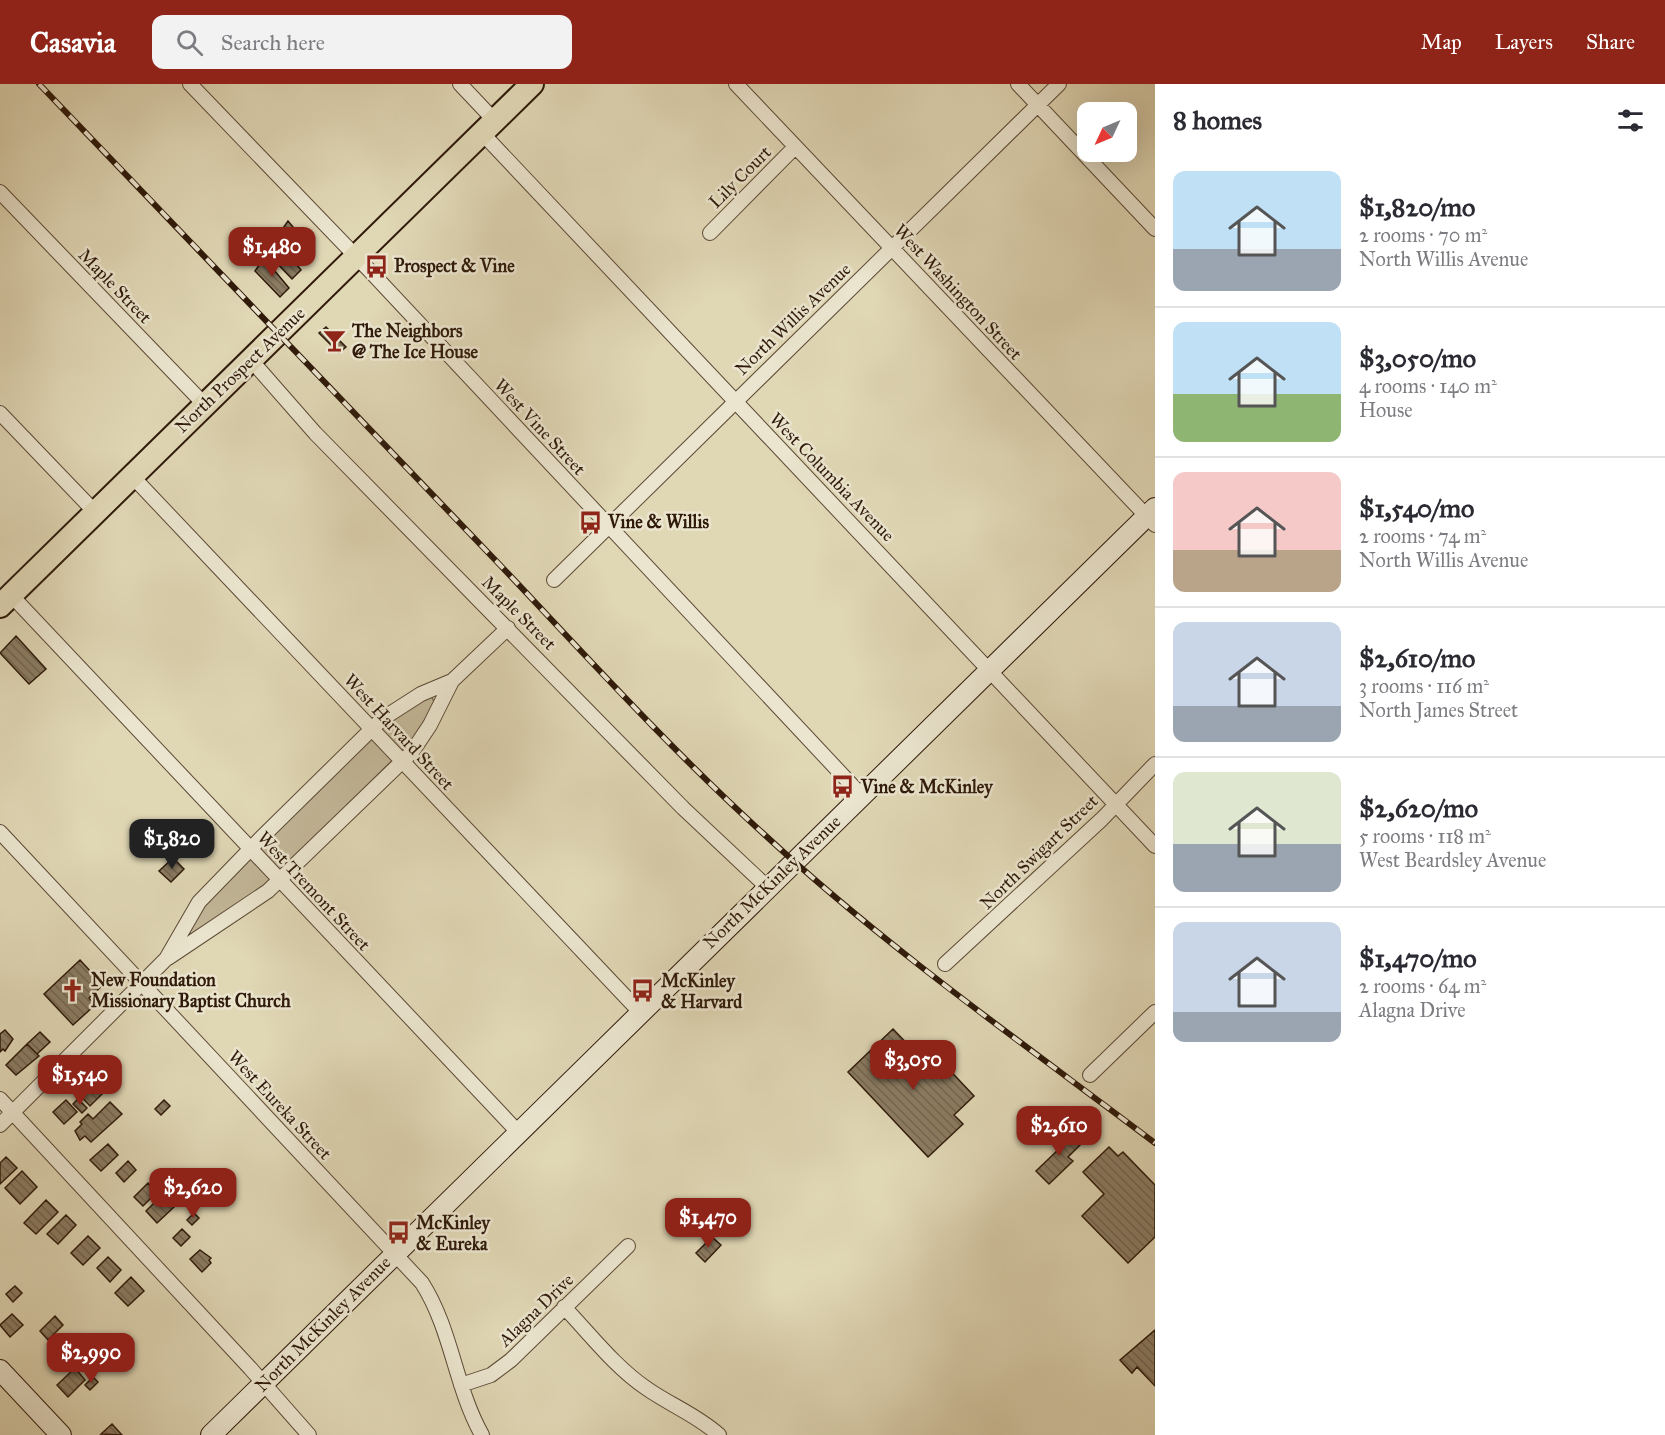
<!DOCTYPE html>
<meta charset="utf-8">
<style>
:root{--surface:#fff;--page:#f2f2f3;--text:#2b2b33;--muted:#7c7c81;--line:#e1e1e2;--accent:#8f2418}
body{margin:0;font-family:"IM FELL Great Primer",serif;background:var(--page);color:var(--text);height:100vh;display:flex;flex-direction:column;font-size:22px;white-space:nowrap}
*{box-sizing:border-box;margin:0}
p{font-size:20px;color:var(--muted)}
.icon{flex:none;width:33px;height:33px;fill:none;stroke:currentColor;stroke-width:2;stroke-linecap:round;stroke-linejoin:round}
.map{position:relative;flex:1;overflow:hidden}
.drawer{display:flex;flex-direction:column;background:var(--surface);width:510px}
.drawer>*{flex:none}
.needle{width:39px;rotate:226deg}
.controls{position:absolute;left:1077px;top:18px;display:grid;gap:12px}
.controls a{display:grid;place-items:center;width:60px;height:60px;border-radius:12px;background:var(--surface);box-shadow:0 6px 24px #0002;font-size:30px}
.price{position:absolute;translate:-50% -51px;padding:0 14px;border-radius:12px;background:var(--accent);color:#fff;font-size:20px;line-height:39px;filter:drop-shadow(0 2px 3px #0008)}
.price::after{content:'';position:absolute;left:50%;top:36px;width:18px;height:14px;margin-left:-9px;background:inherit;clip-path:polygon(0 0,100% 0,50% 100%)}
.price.selected{background:#222;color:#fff}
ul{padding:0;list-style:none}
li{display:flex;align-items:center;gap:18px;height:150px;padding:0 18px}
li+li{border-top:2px solid var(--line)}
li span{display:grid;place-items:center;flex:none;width:168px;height:120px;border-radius:12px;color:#555}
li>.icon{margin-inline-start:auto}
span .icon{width:72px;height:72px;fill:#fffc;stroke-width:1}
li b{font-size:26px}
h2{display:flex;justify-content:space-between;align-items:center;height:72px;padding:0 18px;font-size:26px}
header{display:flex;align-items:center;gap:36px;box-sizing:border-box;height:84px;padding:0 30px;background:var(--accent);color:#fff}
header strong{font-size:28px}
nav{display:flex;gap:33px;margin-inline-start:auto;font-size:21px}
.search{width:420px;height:54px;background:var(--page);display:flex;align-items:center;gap:15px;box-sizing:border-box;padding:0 21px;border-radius:12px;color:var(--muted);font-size:22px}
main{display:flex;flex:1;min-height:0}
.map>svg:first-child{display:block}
.green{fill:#c2b798;stroke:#786851;stroke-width:1.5}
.building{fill:url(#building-back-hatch);stroke:#2f1a0a;stroke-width:1.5}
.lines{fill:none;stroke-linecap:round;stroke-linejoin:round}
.street-casing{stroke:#5b4935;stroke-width:16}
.secondary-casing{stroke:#2f1a0a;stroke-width:22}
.primary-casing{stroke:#2f1a0a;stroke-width:26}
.street{stroke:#ebe5cf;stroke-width:14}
.secondary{stroke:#ebe5cf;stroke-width:20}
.primary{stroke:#e0d7b5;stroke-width:22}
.rail-casing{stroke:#2f1a0a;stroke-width:6}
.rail{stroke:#ebe5cf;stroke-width:4;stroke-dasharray:11;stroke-linecap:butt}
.labels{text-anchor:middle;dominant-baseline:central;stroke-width:5;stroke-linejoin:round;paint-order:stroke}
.street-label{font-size:18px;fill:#2f1a0a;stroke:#ebe5cf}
.poi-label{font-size:18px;font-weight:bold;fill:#2f1a0a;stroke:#ebe5cf;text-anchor:start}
</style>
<header>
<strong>Casavia</strong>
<div class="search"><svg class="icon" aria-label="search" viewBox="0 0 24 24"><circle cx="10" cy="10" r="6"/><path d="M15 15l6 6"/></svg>Search here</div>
<nav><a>Map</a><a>Layers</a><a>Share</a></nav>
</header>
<main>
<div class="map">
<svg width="1155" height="1351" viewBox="0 0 1155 1351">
<defs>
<pattern id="building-back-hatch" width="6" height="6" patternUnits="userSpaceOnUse" patternTransform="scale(1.5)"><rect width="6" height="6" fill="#8b7c63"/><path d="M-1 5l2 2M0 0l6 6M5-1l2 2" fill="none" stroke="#726550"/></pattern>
</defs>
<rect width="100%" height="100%" fill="#e0d7b5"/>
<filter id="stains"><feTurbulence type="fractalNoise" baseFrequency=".00333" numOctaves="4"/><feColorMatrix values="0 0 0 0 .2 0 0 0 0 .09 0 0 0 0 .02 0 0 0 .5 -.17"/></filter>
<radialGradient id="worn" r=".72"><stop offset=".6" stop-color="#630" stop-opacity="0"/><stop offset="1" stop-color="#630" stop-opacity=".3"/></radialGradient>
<path class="green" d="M 431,612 L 435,619 L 413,656 L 256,811 L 193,852 L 189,849 L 202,822 L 222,800 L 390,637 Z"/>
<path class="building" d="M 288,137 L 313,167 L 304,176 L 279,150 Z
M 276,155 L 301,186 L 292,195 L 267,169 Z
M 264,174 L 289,204 L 280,213 L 255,187 Z
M 326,243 L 346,263 L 339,269 L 319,249 Z
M 16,552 L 46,585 L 29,600 L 0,569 Z
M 173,774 L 184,785 L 171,798 L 159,787 Z
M 80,876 L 103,901 L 89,914 L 95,921 L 73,941 L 44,910 Z
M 893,945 L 918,971 L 927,962 L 974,1012 L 954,1031 L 963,1040 L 928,1073 L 848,988 Z
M 5,946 L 13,955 L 5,967 L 3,965 L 0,968 L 0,950 Z
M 40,948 L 50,958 L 37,970 L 27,960 Z
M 27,960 L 39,972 L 16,991 L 6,981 Z
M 87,993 L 96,1002 L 100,998 L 107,1005 L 90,1022 L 78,1009 L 83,1004 L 80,1001 Z
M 78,1015 L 87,1024 L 82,1029 L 73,1020 Z
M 66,1016 L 77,1028 L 64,1040 L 53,1028 Z
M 164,1016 L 170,1022 L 161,1031 L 155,1025 Z
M 110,1018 L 122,1030 L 91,1058 L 85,1052 L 80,1056 L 75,1047 L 82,1040 L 80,1038 L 88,1030 L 93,1035 Z
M 1065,1045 L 1081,1060 L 1068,1073 L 1073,1077 L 1049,1100 L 1036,1087 L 1060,1064 L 1053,1057 Z
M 108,1060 L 118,1071 L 101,1087 L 90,1076 Z
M 1109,1063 L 1118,1072 L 1123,1068 L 1155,1101 L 1155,1153 L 1128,1179 L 1082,1132 L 1104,1110 L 1083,1088 Z
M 6,1073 L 17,1084 L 0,1100 L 0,1079 Z
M 128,1077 L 136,1086 L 124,1098 L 116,1089 Z
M 22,1087 L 37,1103 L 20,1120 L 5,1104 Z
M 148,1099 L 157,1108 L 143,1122 L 134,1113 Z
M 162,1111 L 174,1123 L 157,1139 L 146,1127 Z
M 46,1116 L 58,1128 L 36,1150 L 24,1139 Z
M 194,1129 L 199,1134 L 192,1141 L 187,1136 Z
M 66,1131 L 76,1141 L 58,1160 L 47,1150 Z
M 182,1145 L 190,1153 L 181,1162 L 173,1154 Z
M 88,1152 L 100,1164 L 83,1181 L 71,1169 Z
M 712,1153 L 721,1161 L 705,1178 L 696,1169 Z
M 200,1166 L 211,1174 L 209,1176 L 211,1179 L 202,1188 L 190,1175 Z
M 108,1173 L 121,1186 L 110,1198 L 97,1184 Z
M 131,1193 L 144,1207 L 128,1222 L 115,1209 Z
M 15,1202 L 22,1209 L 13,1218 L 6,1210 Z
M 12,1230 L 23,1241 L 10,1253 L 0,1241 Z
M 55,1232 L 63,1241 L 48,1256 L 40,1247 Z
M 1155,1246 L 1155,1302 L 1137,1283 L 1132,1289 L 1120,1276 Z
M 75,1284 L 85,1296 L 68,1313 L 57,1301 Z
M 93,1293 L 98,1298 L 90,1306 L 85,1301 Z
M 112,1340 L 122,1351 L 101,1350 Z"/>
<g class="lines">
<defs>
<path id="street" d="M 190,0 L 371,188 L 862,712
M 460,0 L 495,37
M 736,0 L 1155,441
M 1018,0 L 1155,145
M 482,49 L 1155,762
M 0,108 L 205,321
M 710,149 L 795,63
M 251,276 L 315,349 L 683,724 L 767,803
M 0,329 L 95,428
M 132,392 L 640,928
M 554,496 L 1059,0
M 11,511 L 518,1048
M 0,748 L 422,1199 C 452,1246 455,1303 482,1351
M 168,874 L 268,807 L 412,668 L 430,641 L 452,597
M 945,880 L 1102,735 L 1155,680
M 1090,991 L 1155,928
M 0,1015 L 250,1284 L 309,1351
M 0,1041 L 166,875 L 199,818 L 260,755 L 382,635 L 421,610 L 452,597 L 508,544
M 564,1223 C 590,1250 615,1283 646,1304 C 670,1321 697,1331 719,1351
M 461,1301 L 491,1291 L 511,1276 L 628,1162"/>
<path id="secondary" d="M 0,1286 L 61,1351
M 211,1351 L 1155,424"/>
<path id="primary" d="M 0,522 L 532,0"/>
</defs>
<use href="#street" class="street-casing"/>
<use href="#secondary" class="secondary-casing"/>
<use href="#primary" class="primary-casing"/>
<use href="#street" class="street"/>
<use href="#secondary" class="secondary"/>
<use href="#primary" class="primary"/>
<defs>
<path id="rail" d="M 39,0 C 193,160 346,321 500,481 C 587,573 672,667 766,752 C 887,864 1024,960 1155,1059"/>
</defs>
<use href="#rail" class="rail-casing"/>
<use href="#rail" class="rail"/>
</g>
<defs>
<symbol id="bus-bare" viewBox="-9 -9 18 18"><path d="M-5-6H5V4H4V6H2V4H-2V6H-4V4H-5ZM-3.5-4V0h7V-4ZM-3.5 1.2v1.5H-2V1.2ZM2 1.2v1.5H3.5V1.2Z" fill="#8f2418" stroke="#ebe5cf" stroke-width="2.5" paint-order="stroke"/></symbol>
<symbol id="bar-bare" viewBox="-9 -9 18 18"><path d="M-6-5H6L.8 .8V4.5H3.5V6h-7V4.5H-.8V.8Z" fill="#8f2418" stroke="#ebe5cf" stroke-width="2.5" paint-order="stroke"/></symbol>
<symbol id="church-bare" viewBox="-9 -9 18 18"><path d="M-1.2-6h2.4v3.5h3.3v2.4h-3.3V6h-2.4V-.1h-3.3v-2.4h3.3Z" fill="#8f2418" stroke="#ebe5cf" stroke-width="2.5" paint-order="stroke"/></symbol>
</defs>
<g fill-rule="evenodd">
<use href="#bus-bare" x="360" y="166" width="33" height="33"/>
<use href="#bar-bare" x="318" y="240" width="33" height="33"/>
<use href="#bus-bare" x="574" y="422" width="33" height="33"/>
<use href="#bus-bare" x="826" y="686" width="33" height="33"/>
<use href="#church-bare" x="56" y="890" width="33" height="33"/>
<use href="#bus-bare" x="626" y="890" width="33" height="33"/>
<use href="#bus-bare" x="382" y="1132" width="33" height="33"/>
</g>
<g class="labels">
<g class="street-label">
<text transform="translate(740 93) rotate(-45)">Lily Court</text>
<text transform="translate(115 202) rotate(46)">Maple Street</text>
<text transform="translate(958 208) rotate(47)">West Washington Street</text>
<text transform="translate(793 235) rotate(-44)">North Willis Avenue</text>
<text transform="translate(240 286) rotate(-44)">North Prospect Avenue</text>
<text transform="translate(540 343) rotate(47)">West Vine Street</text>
<text transform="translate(832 393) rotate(46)">West Columbia Avenue</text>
<text transform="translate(519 529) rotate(45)">Maple Street</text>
<text transform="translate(399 648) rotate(47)">West Harvard Street</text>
<text transform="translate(1039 768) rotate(-44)">North Swigart Street</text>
<text transform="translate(772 798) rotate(-44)">North McKinley Avenue</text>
<text transform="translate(314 807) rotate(47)">West Tremont Street</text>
<text transform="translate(280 1021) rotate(47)">West Eureka Street</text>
<text transform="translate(536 1226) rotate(-44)">Alagna Drive</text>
<text transform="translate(323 1240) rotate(-45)">North McKinley Avenue</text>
</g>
<g class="poi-label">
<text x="394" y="182">Prospect &amp; Vine</text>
<text x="352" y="247">The Neighbors<tspan x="352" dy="21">@ The Ice House</tspan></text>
<text x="608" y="438">Vine &amp; Willis</text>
<text x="861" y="703">Vine &amp; McKinley</text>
<text x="91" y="896">New Foundation<tspan x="91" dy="21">Missionary Baptist Church</tspan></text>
<text x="661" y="897">McKinley<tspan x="661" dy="21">&amp; Harvard</tspan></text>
<text x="416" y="1139">McKinley<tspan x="416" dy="21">&amp; Eureka</tspan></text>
</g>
</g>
<rect width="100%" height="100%" filter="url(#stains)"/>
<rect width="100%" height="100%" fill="url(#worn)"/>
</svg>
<div class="controls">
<a><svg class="needle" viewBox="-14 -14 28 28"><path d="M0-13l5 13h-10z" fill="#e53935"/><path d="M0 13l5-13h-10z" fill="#7c7c81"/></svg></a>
</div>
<b class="price" style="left:272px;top:194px">$1,480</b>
<b class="price selected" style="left:172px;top:786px">$1,820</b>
<b class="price" style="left:913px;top:1007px">$3,050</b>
<b class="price" style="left:80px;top:1022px">$1,540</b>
<b class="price" style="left:1059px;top:1073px">$2,610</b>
<b class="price" style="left:193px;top:1135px">$2,620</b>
<b class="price" style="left:708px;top:1165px">$1,470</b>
<b class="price" style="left:91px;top:1300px">$2,990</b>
</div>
<section class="drawer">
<h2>8 homes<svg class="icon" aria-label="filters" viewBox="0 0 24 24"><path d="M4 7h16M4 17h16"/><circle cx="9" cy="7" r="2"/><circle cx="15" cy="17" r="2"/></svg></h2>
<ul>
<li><span style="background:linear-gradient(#bfe0f5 65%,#9aa5b1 0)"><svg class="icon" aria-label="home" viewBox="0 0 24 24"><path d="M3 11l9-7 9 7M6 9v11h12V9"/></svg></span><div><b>$1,820/mo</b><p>2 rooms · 70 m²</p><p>North Willis Avenue</p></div></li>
<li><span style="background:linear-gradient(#bfe0f5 60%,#8fb573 0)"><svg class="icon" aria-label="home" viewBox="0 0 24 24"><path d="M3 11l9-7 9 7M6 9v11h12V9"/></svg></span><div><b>$3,050/mo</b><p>4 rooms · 140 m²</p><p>House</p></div></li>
<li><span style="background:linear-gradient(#f6c9c9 65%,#b9a48a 0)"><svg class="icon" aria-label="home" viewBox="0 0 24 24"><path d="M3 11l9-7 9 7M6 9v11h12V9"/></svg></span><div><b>$1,540/mo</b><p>2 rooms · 74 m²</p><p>North Willis Avenue</p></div></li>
<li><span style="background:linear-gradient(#c9d6e8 70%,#9aa5b1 0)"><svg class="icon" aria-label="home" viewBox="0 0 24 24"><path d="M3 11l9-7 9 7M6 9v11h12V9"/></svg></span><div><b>$2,610/mo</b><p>3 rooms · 116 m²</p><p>North James Street</p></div></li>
<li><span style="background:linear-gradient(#dfe7d0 60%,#9aa5b1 0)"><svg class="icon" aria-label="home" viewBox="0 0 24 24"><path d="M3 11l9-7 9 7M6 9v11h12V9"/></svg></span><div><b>$2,620/mo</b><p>5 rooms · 118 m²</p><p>West Beardsley Avenue</p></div></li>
<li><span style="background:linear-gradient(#c9d6e8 75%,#9aa5b1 0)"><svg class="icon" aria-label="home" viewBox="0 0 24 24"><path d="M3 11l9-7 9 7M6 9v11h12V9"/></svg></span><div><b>$1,470/mo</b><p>2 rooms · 64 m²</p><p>Alagna Drive</p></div></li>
</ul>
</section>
</main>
